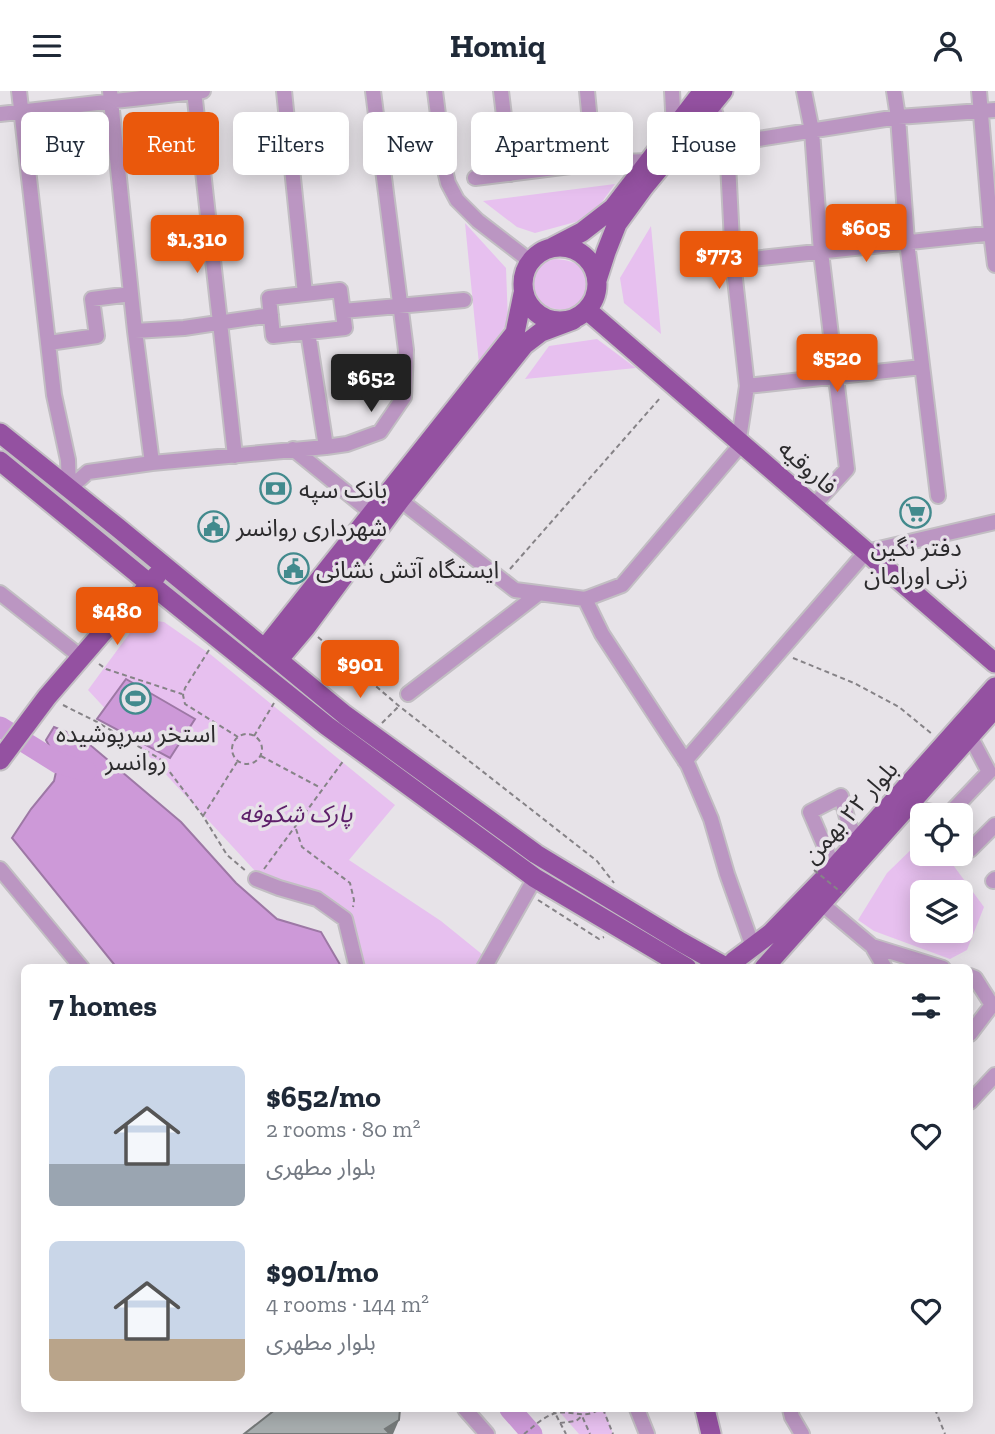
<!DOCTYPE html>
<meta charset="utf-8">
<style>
:root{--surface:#fff;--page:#f6f6f7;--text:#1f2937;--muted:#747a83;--accent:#ea580c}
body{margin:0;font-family:"Zilla Slab","Noto Sans Arabic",serif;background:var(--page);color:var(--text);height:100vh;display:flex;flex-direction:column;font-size:26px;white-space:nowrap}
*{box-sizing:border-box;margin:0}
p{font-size:23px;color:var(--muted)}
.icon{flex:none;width:38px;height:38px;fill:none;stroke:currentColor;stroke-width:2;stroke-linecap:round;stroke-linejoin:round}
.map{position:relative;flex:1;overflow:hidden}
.details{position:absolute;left:21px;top:873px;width:952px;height:448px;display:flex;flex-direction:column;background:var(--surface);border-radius:10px;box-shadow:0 4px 18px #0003}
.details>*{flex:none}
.banner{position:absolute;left:21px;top:21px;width:954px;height:63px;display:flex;gap:14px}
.controls{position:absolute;left:910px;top:712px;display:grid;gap:14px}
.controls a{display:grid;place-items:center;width:63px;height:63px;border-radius:10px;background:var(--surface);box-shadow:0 4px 18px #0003;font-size:35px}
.price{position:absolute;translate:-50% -60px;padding:0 16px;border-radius:7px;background:var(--accent);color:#fff;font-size:23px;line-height:46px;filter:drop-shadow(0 2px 4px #0008)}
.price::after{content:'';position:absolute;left:50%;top:42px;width:21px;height:16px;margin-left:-10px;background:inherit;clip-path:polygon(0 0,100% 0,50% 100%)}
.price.active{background:#222;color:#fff}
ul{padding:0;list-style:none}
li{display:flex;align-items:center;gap:21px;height:175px;padding:0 28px}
li span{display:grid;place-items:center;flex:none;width:196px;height:140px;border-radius:10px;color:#555}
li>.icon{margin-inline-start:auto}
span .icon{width:84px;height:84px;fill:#fffc;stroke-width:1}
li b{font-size:30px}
h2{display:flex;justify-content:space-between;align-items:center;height:84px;padding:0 28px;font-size:30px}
.pill{padding:0 24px;border-radius:10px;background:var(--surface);box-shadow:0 4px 18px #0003;font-size:24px;line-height:63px}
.pill.active{background:var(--accent);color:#fff}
header{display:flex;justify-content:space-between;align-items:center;height:91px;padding:0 28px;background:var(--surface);font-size:32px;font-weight:700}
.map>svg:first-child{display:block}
.green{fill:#e7c0ef;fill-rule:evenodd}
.water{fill:#cd99d8;stroke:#9d78a5;stroke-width:2}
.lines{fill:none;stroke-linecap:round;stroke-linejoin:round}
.river{stroke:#cd99d8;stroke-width:21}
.minor-casing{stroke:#c2bec3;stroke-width:18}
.major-casing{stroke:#c2bec3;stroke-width:23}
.path{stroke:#868387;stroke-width:2;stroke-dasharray:5 3.5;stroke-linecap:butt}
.minor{stroke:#bb96c2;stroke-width:14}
.major{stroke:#9451a1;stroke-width:19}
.path-bridge{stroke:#868387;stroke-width:2;stroke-dasharray:5 3.5;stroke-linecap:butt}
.shaded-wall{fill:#767a7a}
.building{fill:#a8aeaf;stroke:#767a7a;stroke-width:2}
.labels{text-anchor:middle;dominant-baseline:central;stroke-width:7;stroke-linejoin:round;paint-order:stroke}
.street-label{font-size:24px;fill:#2c2b2d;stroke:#e7e3e8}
.poi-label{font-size:24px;fill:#2c2b2d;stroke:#e7e3e8;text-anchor:start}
.park-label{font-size:24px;font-style:italic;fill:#5e206a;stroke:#e7e3e8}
</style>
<header><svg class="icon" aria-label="menu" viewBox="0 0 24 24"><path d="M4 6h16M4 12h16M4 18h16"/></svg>Homiq<svg class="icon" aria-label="person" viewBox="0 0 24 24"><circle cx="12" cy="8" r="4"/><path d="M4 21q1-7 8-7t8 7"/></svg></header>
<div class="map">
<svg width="995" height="1343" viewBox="0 0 995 1343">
<rect width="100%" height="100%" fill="#e7e3e8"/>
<path class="green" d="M 615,93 L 597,118 L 579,130 L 535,142 L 517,136 L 483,110 Z
M 465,132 L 506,177 L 508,231 L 479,273 Z
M 651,135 L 661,243 L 624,212 L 620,187 Z
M 555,168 C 568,169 576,171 587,179 L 588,199 L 576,217 C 564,220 546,219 537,209 C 533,203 532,193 532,186 L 542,172 Z
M 597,248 L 636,277 L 525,288 L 549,255 Z
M 140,528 L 164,531 L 210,563 L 395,714 L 349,769 L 441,830 L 499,877 L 365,877 L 333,810 L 267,793 L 88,599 Z
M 922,748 L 922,763 L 945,763 L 984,816 L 967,859 L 950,868 L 874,840 L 858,829 L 887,782 ZM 922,802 L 961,802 L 961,840 L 922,840 Z
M 557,1318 L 604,1318 L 613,1343 L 579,1343 Z"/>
<path class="water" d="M 126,588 L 195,628 L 170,667 L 97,628 Z
M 54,636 L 82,647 L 181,731 L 236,792 L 277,828 L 321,841 L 342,877 L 117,877 L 12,747 L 31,718 L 54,690 L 58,672 L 46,649 Z"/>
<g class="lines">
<path class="river" d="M 0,636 L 58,672 L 86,680
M 510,1318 L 532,1343"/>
<defs>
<path id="minor" d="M 19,0 L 54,304 L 68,369 L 69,398
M 110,0 L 131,203
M 194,0 L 235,365
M 284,0 L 305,203
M 435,0 L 445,79 L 448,92 L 457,109 L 478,130 L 530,170
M 501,0 L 511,83
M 587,0 L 594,72
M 672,0 L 674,37
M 804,0 L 812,40 L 821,161 L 847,378 L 814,414
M 894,0 L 898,26 L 907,151 L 938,405
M 979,0 L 991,142 L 995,174
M 712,14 L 727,53 L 733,170 L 747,295 L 739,348
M 0,23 L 203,0
M 727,53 L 898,26 L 995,19
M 475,87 L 594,72 L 649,70
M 733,170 L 995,142
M 340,199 L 345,237 L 273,245 L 269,207 Z
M 343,220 L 464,209
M 135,240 L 152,372
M 308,241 L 326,356
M 49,252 L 97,245 L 92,208 L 131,203 L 135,240 L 184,237 L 271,224
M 747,295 L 922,276
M 293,358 L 372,422
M 69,398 L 88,381 L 152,372 L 326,356 L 347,353 L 380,341 L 404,306 L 406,259 L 373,0
M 400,409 L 515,499 L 585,508 L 602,543 L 688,674 L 711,728 L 727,783 L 753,856
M 0,502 L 81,566
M 585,508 L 622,494 L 743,351
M 408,603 L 538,503
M 685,670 L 866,461 L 995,431
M 908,716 L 937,722 L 950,722 L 989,681 L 970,645
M 970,759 L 995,734
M 834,777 L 810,721 L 841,705 L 849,734 L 859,748
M 0,778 L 82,877
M 256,788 L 279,797 L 317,808 L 345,828 L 357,877
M 993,790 L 995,788
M 822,813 L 872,855 L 943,877
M 872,855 L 885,877
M 484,877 L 535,787
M 970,885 L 975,887 L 992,914 L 970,943
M 970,1011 L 995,984
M 465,1318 L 487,1343
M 637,1318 L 647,1343
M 790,1318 L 792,1326 L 802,1343"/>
<path id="major" d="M523 193a37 37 0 1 1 74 0a37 37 0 1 1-74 0Z
M 553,156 L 582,141 L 613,117 L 703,0
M 597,189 L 606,161 L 617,133 L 644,96 L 723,0
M 587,219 C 724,336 859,455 995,572
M 0,342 L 117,436 L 345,624 L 536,763 L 681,851 L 722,874
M 0,370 L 149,492 L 327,635 L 535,787 L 687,877
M 265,557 L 515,242 L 523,203
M 279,568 L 306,536 L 400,409 L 524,254 L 541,241 L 573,229
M 0,669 L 47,606 L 122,519 L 141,503 L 157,484
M 734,870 L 771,842 L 834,777 L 995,596
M 764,877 L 995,617
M 705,1318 L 711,1343"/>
</defs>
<use href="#minor" class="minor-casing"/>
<use href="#major" class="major-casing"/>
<path class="path" d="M 510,478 L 661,306
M 318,546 L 399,615 L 597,770 L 614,792
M 209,559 L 185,597 L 183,604 L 185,613 L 238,646
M 793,567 L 854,592 L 899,616 L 932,643
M 99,573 L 106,578 L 182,603
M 63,614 L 97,631 L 160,668 L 203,725 L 227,764 L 246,780
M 382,632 L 398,616
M232 658a15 15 0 1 1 30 0a15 15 0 1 1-30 0Z
M 254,645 L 274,612
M 261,665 L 321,697
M 203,725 L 237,671
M 296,738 L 302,756 L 350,792 L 354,809 L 353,816
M 264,778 L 344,669
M 538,809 L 599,848 L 604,846
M 551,1318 L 555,1322 L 566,1343
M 603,1318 L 613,1343
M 935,1318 L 945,1343
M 560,1332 L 576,1330 L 582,1325 L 590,1343
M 524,1343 C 533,1336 545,1324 557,1322 C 574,1319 583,1329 600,1318"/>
<use href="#minor" class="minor"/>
<use href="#major" class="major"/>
<path class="path-bridge" d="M 814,779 L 842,802"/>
</g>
<path class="shaded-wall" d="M 399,1329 L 393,1343 L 383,1343 L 385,1338 Z"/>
<path class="building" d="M 276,1318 L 400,1318 L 399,1329 L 385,1338 L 390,1343 L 244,1343 Z"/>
<defs>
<symbol id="bank-ring" viewBox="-11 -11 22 22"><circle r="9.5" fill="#e7e3e8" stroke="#428a8d" stroke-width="1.5"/><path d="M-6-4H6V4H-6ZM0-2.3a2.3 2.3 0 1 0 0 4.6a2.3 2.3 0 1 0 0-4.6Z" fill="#428a8d"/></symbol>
<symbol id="supermarket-ring" viewBox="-11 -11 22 22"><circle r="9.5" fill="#e7e3e8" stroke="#428a8d" stroke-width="1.5"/><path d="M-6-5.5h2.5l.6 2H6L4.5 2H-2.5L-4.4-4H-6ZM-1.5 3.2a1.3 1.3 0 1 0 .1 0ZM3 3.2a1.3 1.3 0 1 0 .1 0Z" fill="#428a8d"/></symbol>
<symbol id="civic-ring" viewBox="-11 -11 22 22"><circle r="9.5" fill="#e7e3e8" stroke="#428a8d" stroke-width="1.5"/><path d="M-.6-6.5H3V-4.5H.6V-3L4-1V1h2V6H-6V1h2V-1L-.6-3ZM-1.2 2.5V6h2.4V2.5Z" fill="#428a8d"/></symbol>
<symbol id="stadium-ring" viewBox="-11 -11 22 22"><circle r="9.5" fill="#e7e3e8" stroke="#428a8d" stroke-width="1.5"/><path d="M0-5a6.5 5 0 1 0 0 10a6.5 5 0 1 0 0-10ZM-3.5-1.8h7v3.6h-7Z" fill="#428a8d"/></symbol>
</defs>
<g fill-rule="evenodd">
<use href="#bank-ring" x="258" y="380" width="35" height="35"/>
<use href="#supermarket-ring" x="898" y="404" width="35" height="35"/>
<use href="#civic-ring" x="196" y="418" width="35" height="35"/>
<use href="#civic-ring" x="276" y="460" width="35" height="35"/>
<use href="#stadium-ring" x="118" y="590" width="35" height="35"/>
</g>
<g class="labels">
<g class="street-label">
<text transform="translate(808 376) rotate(41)">فاروقیه</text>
<text transform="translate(850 721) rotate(-48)">بلوار ۲۲ بهمن</text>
</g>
<g class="poi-label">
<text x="299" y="398">بانک سپه</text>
<text x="236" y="436">شهرداری روانسر</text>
<text x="916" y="456" text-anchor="middle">دفتر نگین<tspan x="916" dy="28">زنی اورامان</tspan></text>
<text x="316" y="478">ایستگاه آتش نشانی</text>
<text x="136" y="642" text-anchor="middle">استخر سرپوشیده<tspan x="136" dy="28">روانسر</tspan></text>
</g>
<g class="park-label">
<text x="296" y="722">پارک شکوفه</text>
</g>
</g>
</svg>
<div class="controls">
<a><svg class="icon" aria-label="locate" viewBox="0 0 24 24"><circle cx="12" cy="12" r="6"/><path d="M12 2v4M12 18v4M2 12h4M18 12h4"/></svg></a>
<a><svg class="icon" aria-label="layers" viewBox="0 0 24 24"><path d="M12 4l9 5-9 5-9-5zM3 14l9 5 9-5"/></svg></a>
</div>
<b class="price" style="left:866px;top:173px">$605</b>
<b class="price" style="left:197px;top:184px">$1,310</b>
<b class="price" style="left:719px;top:200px">$773</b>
<b class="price" style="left:837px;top:303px">$520</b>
<b class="price active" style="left:371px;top:323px">$652</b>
<b class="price" style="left:117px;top:556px">$480</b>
<b class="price" style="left:360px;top:609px">$901</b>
<div class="banner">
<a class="pill">Buy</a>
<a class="pill active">Rent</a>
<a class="pill">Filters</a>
<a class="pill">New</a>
<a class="pill">Apartment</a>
<a class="pill">House</a>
</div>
<section class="details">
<h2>7 homes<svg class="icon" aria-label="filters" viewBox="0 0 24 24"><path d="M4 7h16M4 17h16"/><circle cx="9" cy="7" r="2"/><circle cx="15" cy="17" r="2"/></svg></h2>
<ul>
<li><span style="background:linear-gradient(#c9d6e8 70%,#9aa5b1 0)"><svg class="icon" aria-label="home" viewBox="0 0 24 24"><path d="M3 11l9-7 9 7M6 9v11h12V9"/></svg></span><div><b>$652/mo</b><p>2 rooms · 80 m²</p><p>بلوار مطهری</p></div><svg class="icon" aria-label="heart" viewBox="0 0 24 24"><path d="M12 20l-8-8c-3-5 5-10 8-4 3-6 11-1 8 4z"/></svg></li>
<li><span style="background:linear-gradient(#c9d6e8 70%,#b9a48a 0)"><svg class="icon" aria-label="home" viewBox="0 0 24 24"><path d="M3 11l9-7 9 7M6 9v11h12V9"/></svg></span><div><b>$901/mo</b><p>4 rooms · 144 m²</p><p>بلوار مطهری</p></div><svg class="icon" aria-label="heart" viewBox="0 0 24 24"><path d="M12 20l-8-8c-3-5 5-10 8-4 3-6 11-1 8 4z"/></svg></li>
</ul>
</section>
</div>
